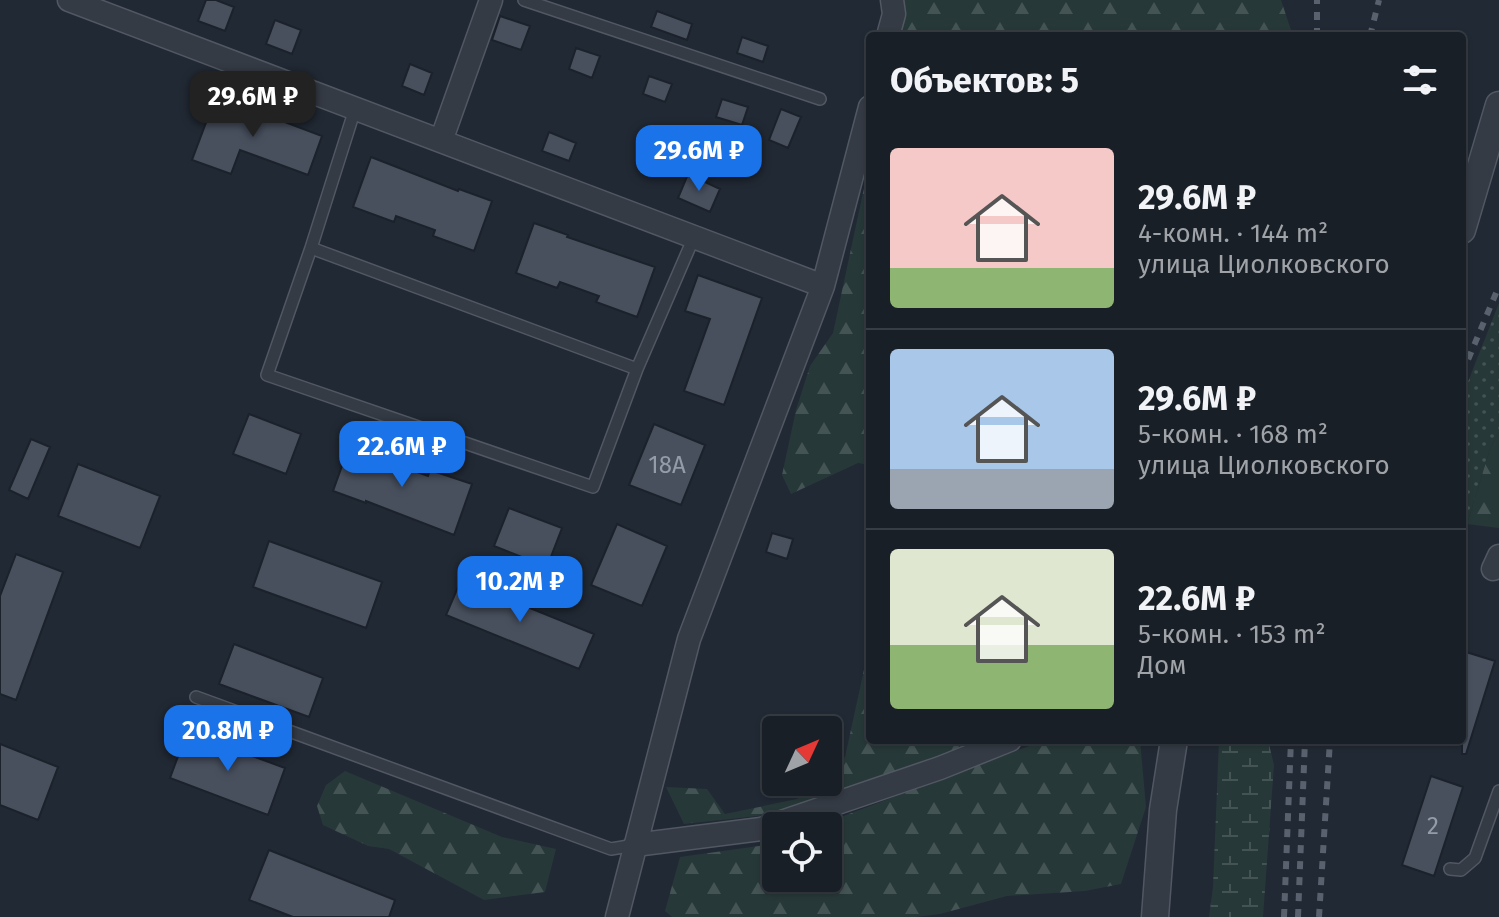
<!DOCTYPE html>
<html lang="ru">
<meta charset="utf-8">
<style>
:root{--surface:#191f27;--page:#262c33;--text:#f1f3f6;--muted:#9fa2a7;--line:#373d44;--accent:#1a73e8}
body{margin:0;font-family:"Fira Sans",sans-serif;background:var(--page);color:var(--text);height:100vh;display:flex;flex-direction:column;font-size:30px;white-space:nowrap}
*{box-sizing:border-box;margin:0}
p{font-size:26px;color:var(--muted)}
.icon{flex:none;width:44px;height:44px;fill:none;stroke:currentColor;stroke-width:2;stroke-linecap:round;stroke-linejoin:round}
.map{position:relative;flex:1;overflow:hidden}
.side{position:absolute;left:866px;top:32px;width:600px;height:712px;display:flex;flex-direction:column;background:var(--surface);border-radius:8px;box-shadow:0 2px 6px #0004,0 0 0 2px var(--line)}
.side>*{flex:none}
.needle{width:52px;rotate:46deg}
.fabs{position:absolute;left:762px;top:716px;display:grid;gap:16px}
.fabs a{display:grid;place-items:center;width:80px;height:80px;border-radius:8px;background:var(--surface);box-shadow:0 2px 6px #0004,0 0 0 2px var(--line);font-size:40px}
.price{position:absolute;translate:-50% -68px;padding:0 18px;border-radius:16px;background:var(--accent);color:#fff;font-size:26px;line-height:52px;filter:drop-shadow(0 2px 4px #0008)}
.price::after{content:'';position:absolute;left:50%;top:48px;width:24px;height:18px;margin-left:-12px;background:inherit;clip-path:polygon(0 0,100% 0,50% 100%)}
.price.on{background:#222;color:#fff}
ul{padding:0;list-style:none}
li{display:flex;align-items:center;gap:24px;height:200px;padding:0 24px}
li+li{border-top:2px solid var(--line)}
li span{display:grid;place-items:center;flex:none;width:224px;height:160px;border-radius:8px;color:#555}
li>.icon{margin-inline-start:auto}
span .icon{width:96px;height:96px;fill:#fffc;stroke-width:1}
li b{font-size:34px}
h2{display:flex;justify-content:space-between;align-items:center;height:96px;padding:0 24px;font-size:34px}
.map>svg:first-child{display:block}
.grass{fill:url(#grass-dots)}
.forest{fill:url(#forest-firs)}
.wetland{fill:url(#wetland-marsh)}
.building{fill:#48505e;stroke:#1c222b;stroke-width:2}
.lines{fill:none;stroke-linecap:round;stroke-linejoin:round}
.service-casing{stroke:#525863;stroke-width:14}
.minor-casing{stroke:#525863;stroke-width:25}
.tertiary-casing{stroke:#525863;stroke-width:29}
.service{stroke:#353b45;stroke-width:11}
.minor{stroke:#353b45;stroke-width:22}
.tertiary{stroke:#353b45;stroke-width:26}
.rail{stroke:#59616e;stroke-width:6;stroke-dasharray:8 8;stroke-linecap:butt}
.labels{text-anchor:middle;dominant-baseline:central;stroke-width:7;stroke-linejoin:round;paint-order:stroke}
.number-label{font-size:24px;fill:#959ca9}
</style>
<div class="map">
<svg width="1499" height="917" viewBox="0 0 1499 917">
<defs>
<pattern id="grass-dots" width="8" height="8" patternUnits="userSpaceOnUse" patternTransform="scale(2)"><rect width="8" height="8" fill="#273839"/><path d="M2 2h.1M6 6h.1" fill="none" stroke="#445354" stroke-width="1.8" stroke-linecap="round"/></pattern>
<pattern id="forest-firs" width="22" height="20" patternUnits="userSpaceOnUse" patternTransform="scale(2)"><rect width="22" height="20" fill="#273839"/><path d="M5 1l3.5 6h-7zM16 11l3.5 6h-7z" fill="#445354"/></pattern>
<pattern id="wetland-marsh" width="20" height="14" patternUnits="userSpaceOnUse" patternTransform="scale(2)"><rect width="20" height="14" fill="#273839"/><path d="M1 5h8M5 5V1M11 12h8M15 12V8" fill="none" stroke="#445354"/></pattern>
</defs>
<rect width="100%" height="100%" fill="#212934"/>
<path class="grass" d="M 1499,303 L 1499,432 L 1490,449 L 1467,524 L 1462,522 L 1462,397 Z"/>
<path class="forest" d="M 899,0 L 1281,0 L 1293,36 L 896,36 Z
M 870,160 L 870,465 L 858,463 L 791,494 L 782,475 L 796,410 L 810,366 L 833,333 Z
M 1499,432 L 1499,528 L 1467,524 L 1490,449 Z
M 870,642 L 870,740 L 978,740 L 803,811 L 684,824 L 666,787 L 707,789 L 725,814 L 797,799 L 816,782 L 828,782 L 828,772 L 845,757 Z
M 1045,740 L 1140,740 L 1146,807 L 1121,884 L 1085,891 L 1007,896 L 940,914 L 916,917 L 672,917 L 665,911 L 680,857 L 766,845 L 776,841 L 776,878 L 828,878 L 828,826 L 817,826 Z
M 345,771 L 502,837 L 556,849 L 545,892 L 484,900 L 389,849 L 368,846 L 323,825 L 317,806 L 326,785 Z"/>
<path class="wetland" d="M 1219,740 L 1268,740 L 1274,765 L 1263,917 L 1209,917 L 1213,887 Z"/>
<path class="building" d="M 206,0 L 216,0 L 234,7 L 225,31 L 198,21 Z
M 657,11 L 692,24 L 687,40 L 651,27 Z
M 500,16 L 530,26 L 521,50 L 492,40 Z
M 275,20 L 301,30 L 292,54 L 266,44 Z
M 742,37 L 768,46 L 763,62 L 737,53 Z
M 576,48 L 600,56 L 592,78 L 569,69 Z
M 410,64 L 432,73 L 424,95 L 402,86 Z
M 649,76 L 672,84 L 665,102 L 643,94 Z
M 216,96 L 322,136 L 308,175 L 240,150 L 231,174 L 192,160 Z
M 722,99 L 748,107 L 742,125 L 716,117 Z
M 781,109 L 801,117 L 788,148 L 769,140 Z
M 673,127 L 696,135 L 688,160 L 665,151 Z
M 549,132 L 576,143 L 569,161 L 542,151 Z
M 371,157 L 458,191 L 459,189 L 492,201 L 474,251 L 433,236 L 435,230 L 396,216 L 394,222 L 353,207 Z
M 688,174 L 720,189 L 710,212 L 678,198 Z
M 534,223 L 568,235 L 567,237 L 655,267 L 637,317 L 596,302 L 599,296 L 560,282 L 557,288 L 516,273 Z
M 698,275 L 762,298 L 724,405 L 684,391 L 710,319 L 685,311 Z
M 249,414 L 301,434 L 286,474 L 233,454 Z
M 654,424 L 705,445 L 681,505 L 629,485 Z
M 31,439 L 50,447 L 28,499 L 9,490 Z
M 351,441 L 391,455 L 389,462 L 428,476 L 430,470 L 472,484 L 454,535 L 366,501 L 366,503 L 333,491 Z
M 78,464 L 160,496 L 140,548 L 58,516 Z
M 509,508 L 562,528 L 547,567 L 494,546 Z
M 617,524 L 667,546 L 642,606 L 591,585 Z
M 772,533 L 793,539 L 787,559 L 766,552 Z
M 269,541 L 382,582 L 366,628 L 253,587 Z
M 16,554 L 63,572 L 16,700 L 0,694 L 0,596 Z
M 461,580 L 594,634 L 579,669 L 446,615 Z
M 234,644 L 323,678 L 309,717 L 219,684 Z
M 1466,652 L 1495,661 L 1466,754 L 1462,754 L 1462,665 Z
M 187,732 L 285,768 L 268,815 L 170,778 Z
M 0,744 L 58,767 L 38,820 L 0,805 Z
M 1431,776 L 1463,787 L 1434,876 L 1402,865 Z
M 269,850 L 395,900 L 389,917 L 293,917 L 249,900 Z"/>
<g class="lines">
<defs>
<path id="service" d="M 524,0 L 820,99
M 355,109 L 311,248 L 637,369 L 694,237
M 311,248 L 267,375 L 593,487 L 637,369
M 196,697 L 611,849 L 635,845
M 1450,869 L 1461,870 L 1475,858 L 1499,791"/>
<path id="minor" d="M 69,0 L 823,286
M 888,36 L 894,14 L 892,0
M 441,141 L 491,0
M 1493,569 L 1499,556
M 635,845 L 761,829 L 940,768 L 1010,740
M 617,917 L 689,639 L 823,286 L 870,107"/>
<path id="tertiary" d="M 1462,230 L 1499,105
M 1155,917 L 1163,810 L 1174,740"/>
</defs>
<use href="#service" class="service-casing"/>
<use href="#minor" class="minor-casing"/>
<use href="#tertiary" class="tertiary-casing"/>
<use href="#service" class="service"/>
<use href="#minor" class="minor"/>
<use href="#tertiary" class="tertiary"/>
<path class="rail" d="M 1317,36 L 1317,0
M 1370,36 L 1379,0
M 1462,374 L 1499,286
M 1284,917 L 1291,740
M 1298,917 L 1305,740
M 1319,917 L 1330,740"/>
</g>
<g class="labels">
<g class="number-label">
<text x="667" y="465">18А</text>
<text x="1433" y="826">2</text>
</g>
</g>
</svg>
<div class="fabs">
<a><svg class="needle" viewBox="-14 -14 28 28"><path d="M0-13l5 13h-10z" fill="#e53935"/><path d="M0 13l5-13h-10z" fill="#9fa2a7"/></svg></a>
<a><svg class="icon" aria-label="locate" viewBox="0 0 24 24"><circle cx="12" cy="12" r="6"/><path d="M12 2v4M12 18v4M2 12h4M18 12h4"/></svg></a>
</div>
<b class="price on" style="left:253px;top:139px">29.6M ₽</b>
<b class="price" style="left:699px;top:193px">29.6M ₽</b>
<b class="price" style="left:402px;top:489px">22.6M ₽</b>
<b class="price" style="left:520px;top:624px">10.2M ₽</b>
<b class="price" style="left:228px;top:773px">20.8M ₽</b>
<section class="side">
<h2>Объектов: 5<svg class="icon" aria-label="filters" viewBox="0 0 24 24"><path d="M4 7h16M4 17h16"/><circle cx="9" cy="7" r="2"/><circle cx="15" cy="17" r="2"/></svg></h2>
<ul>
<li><span style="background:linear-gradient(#f6c9c9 75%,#8fb573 0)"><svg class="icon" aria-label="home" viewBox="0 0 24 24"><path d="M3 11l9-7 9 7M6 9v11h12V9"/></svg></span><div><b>29.6M ₽</b><p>4-комн. · 144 m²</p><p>улица Циолковского</p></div></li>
<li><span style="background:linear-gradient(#a9c7e8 75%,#9aa5b1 0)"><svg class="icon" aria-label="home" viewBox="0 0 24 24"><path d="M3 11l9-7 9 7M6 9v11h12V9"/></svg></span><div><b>29.6M ₽</b><p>5-комн. · 168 m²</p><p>улица Циолковского</p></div></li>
<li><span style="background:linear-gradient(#dfe7d0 60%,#8fb573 0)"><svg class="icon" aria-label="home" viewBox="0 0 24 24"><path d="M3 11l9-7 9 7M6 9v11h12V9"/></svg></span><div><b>22.6M ₽</b><p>5-комн. · 153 m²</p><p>Дом</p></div></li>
</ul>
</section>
</div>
